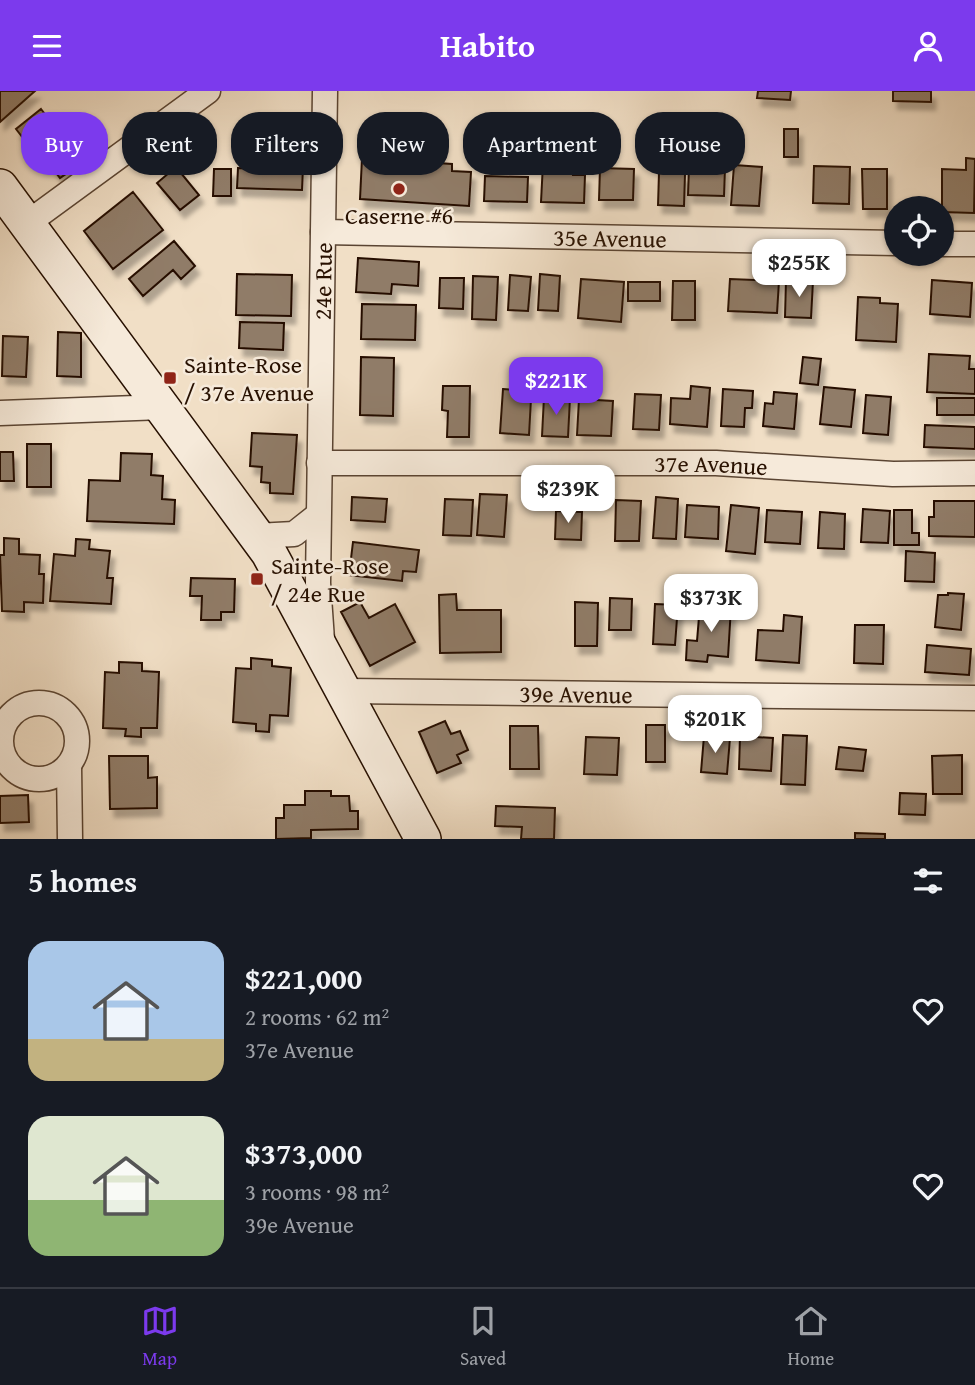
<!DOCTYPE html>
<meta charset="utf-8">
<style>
:root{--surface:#171b24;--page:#242831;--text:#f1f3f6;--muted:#9ea1a6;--line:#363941;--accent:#7c3aed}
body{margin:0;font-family:"Gentium Book Plus",serif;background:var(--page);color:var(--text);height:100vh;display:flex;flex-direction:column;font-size:26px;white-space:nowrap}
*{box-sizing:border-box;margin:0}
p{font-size:23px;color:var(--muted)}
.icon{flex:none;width:38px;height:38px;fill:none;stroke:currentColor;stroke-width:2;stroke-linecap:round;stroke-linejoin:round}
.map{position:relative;height:748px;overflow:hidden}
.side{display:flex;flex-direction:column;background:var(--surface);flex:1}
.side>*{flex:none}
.hud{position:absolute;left:21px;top:21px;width:934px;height:63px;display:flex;gap:14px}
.controls{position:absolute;left:884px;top:105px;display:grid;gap:14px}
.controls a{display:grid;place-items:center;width:70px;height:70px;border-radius:50%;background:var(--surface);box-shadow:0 2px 5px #0004;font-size:35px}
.price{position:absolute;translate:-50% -60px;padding:0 16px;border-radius:14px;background:#fff;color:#222;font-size:23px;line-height:46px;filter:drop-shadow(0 2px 4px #0008)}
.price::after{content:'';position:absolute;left:50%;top:42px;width:21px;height:16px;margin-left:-10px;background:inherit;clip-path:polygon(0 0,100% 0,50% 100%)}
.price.current{background:var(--accent);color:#fff}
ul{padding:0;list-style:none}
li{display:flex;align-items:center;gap:21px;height:175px;padding:0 28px}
li span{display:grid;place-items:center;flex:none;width:196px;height:140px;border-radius:21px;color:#555}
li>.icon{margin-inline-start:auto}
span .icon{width:84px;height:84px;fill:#fffc;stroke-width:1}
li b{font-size:30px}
h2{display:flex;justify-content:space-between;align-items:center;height:84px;padding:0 28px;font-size:30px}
.pill{padding:0 24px;border-radius:28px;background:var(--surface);box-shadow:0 2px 5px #0004;font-size:24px;line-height:63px}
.pill.current{background:var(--accent);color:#fff}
header{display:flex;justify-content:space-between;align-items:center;height:91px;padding:0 28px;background:var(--accent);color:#fff;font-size:32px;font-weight:700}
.menu{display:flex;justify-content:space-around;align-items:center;height:98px;border-top:2px solid var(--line);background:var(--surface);font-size:19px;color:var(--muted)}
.menu a{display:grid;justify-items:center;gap:4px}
.menu .current{color:var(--accent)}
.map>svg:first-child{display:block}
.building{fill:#907c67;stroke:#271000;stroke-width:2;filter:url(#shadow)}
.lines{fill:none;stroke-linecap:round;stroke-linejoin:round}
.street-casing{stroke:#5a4432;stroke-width:27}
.secondary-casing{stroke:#271000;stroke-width:38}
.street{stroke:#f6eada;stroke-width:24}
.secondary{stroke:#f6eada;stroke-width:35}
.poi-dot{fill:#8f2418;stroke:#f6eada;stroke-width:2.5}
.labels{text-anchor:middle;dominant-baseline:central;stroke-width:5;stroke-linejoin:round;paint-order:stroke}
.poi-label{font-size:24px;fill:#271000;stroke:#f6eada;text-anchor:start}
.street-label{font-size:24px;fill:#271000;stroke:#f6eada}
</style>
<header><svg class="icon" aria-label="menu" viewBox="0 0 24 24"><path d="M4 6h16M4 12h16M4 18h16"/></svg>Habito<svg class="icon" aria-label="person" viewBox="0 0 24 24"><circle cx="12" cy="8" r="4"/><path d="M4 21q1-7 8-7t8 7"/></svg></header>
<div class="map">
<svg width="975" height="748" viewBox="0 0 975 748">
<defs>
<filter id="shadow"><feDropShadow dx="4.5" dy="8" stdDeviation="2" flood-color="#0004"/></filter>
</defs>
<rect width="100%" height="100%" fill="#f1dfc6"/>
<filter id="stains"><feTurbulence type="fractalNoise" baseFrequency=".00286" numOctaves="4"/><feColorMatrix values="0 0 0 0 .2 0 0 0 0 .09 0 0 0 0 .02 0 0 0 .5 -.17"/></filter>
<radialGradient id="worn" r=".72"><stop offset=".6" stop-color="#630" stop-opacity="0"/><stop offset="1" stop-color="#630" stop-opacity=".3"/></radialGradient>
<path class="building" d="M 0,0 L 35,0 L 0,31 Z
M 758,0 L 791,0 L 790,9 L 757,7 Z
M 893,0 L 931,0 L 931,11 L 893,10 Z
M 41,18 L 70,55 L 65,59 L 77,75 L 60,87 L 48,71 L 44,74 L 16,38 Z
M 784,38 L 798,38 L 798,66 L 784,66 Z
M 265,59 L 296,61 L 296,75 L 303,76 L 302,99 L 237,97 L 238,77 L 264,78 Z
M 555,65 L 574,65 L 573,84 L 585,84 L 584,112 L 541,111 L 543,72 L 555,73 Z
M 362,67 L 452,73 L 452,80 L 471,81 L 469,115 L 360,108 Z
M 966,67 L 975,68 L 974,122 L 942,121 L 942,78 L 966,79 Z
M 734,74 L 762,76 L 759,115 L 731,114 Z
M 814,75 L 850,76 L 849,113 L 813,112 Z
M 176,76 L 199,104 L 180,119 L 157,92 Z
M 689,76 L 725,77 L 724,105 L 688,104 Z
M 600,77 L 634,78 L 633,109 L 599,109 Z
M 214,78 L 231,78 L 231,105 L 213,105 Z
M 862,78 L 887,78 L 887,118 L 863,118 Z
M 659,82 L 685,83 L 684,115 L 658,114 Z
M 485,85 L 528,86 L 527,111 L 484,110 Z
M 133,101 L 163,139 L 113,178 L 84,140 Z
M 174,150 L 195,175 L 181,188 L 173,179 L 143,205 L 129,188 Z
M 358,167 L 419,171 L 418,195 L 392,193 L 391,203 L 356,201 Z
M 237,183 L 292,184 L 291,225 L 236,224 Z
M 540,183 L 560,185 L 558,220 L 538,219 Z
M 510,184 L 531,186 L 528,220 L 508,219 Z
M 473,185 L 498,186 L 496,229 L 472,228 Z
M 440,187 L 464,187 L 463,218 L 439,217 Z
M 581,188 L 624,191 L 621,231 L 578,227 Z
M 730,188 L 779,190 L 777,222 L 728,220 Z
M 786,189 L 813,190 L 811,227 L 785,226 Z
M 932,189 L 972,192 L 970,226 L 930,223 Z
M 673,190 L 695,190 L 695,229 L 672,229 Z
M 628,191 L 660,191 L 660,210 L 628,210 Z
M 858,206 L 880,207 L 880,212 L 898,213 L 896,251 L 856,249 Z
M 362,213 L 416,214 L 415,249 L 361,248 Z
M 240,231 L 284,232 L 283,259 L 239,257 Z
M 58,241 L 81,242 L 81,286 L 57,285 Z
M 3,245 L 28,246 L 26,286 L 2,285 Z
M 929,263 L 970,265 L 969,278 L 975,278 L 975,303 L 927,301 Z
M 361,266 L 394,267 L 393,325 L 360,324 Z
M 803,266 L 821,268 L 818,294 L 800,292 Z
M 443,295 L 470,295 L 469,346 L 447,346 L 448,320 L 442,319 Z
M 691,295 L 710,297 L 707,336 L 670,333 L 671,307 L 690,308 Z
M 824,296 L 855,299 L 851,336 L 820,333 Z
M 503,298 L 515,299 L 514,307 L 531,308 L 529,344 L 500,342 Z
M 723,298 L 753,300 L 752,317 L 745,317 L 744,336 L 721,335 Z
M 774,301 L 797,303 L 794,338 L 763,335 L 765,312 L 773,313 Z
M 635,303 L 661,304 L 659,339 L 633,338 Z
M 866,304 L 891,306 L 888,344 L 863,342 Z
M 544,306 L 570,307 L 568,346 L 542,345 Z
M 937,307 L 975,307 L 975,324 L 937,324 Z
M 579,308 L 613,310 L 611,345 L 577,344 Z
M 925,334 L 975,336 L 975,358 L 924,356 Z
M 252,342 L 297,344 L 293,403 L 270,402 L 270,392 L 261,391 L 262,376 L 250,375 Z
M 27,353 L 51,353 L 51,396 L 27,396 Z
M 0,361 L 13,361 L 14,390 L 0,390 Z
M 121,362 L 152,363 L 151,384 L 163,385 L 162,408 L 175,409 L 174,433 L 87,430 L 89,389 L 120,390 Z
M 480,403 L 507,404 L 504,446 L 477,444 Z
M 352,406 L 387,408 L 385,431 L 351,429 Z
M 656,406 L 678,408 L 676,448 L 653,447 Z
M 445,408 L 473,409 L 471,445 L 443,444 Z
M 616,409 L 641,410 L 639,450 L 615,450 Z
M 934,410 L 975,410 L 975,446 L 929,445 L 929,426 L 934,426 Z
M 687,414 L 719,416 L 718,448 L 685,446 Z
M 731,414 L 759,417 L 755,463 L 726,460 Z
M 863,418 L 890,420 L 888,452 L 861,451 Z
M 767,419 L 802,421 L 800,453 L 765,451 Z
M 894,419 L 912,419 L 912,442 L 919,442 L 919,454 L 894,454 Z
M 556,420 L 582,421 L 581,449 L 555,448 Z
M 820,421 L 845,423 L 844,458 L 818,457 Z
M 4,447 L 19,448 L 19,463 L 40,464 L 39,483 L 44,483 L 43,512 L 24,511 L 24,521 L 2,520 L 0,464 L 4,464 Z
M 76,448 L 90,449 L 89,458 L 110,460 L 107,487 L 113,487 L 111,513 L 50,510 L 54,463 L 75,465 Z
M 353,451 L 419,459 L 416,481 L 403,480 L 402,490 L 349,484 Z
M 906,460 L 935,462 L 934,491 L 905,490 Z
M 191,487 L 235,488 L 234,521 L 221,521 L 221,529 L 201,529 L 202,505 L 190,505 Z
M 948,502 L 964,503 L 961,539 L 935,536 L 938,504 L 948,504 Z
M 456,503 L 457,519 L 501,519 L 501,561 L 440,562 L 439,504 Z
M 610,507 L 632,508 L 631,539 L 609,539 Z
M 360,511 L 369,527 L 395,513 L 415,551 L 370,575 L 341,521 Z
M 575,511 L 598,512 L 597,555 L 575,555 Z
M 655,513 L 678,514 L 675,554 L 653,553 Z
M 700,514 L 731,516 L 728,566 L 708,564 L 707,571 L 686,569 L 687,549 L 697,550 Z
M 784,524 L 802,526 L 799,572 L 756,569 L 758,539 L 783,540 Z
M 855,534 L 884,534 L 883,573 L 854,572 Z
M 927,554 L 971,558 L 969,584 L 925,581 Z
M 251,567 L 272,569 L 272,575 L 291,577 L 288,625 L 270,624 L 269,641 L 256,640 L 256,633 L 233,631 L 236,577 L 251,578 Z
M 119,571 L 142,572 L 142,580 L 159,581 L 157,637 L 141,637 L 141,646 L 125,645 L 126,638 L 103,637 L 105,581 L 119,582 Z
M 445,630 L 451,643 L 460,640 L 468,659 L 457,664 L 461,672 L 437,682 L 419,641 Z
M 646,634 L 665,634 L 665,671 L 646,671 Z
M 510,635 L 538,635 L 539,678 L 510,678 Z
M 783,644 L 807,645 L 805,694 L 781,693 Z
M 704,645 L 730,647 L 727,683 L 701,681 Z
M 740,645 L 773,647 L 771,680 L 739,678 Z
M 586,646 L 619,647 L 617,684 L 584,683 Z
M 839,656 L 866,659 L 863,680 L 836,678 Z
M 962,664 L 962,703 L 933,703 L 932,665 Z
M 109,665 L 148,665 L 148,687 L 157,686 L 157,717 L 110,718 Z
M 305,700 L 331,700 L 331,705 L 349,705 L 350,720 L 358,720 L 358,738 L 311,739 L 311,747 L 276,748 L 276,727 L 284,727 L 284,714 L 305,714 Z
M 900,702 L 926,703 L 925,724 L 899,723 Z
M 28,704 L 29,731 L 0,732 L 0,705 Z
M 496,715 L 555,717 L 554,748 L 521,748 L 522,736 L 495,735 Z
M 855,742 L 885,743 L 885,748 L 855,748 Z"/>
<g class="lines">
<defs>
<g id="street">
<path d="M 29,131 L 208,0"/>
<path id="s1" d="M 323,141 L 896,152"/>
<path d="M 942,153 L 975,153"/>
<path d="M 0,322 L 163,316"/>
<path id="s2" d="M 319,372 L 716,372 L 893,383 L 975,382"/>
<path d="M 256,445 L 294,443 L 318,424"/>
<path id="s3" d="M 322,549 L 318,492 L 325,0"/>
<path id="s4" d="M 345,600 L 975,607"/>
<circle cx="39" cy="650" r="38"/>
<path d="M 69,675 L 70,748"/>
</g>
<path id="secondary" d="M 0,96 L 269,462 L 423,748"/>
</defs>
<use href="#street" class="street-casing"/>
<use href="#secondary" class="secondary-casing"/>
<use href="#street" class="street"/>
<use href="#secondary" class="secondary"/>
</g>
<g class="poi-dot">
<circle cx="399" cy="98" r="7"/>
<rect x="163" y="280" width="14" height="14" rx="3.5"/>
<rect x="250" y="481" width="14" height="14" rx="3.5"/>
</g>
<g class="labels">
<g class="poi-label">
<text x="399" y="124" text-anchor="middle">Caserne #6</text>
<text x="184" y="273">Sainte-Rose<tspan x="184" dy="28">/ 37e Avenue</tspan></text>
<text x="271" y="474">Sainte-Rose<tspan x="271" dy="28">/ 24e Rue</tspan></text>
</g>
<g class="street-label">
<text stroke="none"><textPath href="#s1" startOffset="287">35e Avenue</textPath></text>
<text stroke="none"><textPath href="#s3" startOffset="359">24e Rue</textPath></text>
<text stroke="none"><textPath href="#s2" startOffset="392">37e Avenue</textPath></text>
<text stroke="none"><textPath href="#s4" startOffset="231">39e Avenue</textPath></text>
</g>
</g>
<rect width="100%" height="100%" filter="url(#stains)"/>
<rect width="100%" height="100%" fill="url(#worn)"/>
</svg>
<div class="controls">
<a><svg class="icon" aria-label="locate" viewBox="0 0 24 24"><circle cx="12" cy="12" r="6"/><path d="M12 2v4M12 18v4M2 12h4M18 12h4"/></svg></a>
</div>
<b class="price" style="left:799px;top:208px">$255K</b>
<b class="price current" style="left:556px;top:326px">$221K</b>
<b class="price" style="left:568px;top:434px">$239K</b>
<b class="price" style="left:711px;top:543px">$373K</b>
<b class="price" style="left:715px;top:664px">$201K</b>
<div class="hud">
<a class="pill current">Buy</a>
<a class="pill">Rent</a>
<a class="pill">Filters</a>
<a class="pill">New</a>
<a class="pill">Apartment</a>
<a class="pill">House</a>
</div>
</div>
<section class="side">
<h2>5 homes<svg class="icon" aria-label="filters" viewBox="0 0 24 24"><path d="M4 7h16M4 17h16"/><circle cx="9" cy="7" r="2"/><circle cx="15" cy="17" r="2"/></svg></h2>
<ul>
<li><span style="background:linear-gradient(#a9c7e8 70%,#c2b280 0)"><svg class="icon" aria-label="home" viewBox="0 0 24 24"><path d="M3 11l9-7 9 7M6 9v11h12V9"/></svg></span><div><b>$221,000</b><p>2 rooms · 62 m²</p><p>37e Avenue</p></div><svg class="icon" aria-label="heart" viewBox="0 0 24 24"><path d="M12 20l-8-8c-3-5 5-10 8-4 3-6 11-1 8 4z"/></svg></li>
<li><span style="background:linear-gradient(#dfe7d0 60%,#8fb573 0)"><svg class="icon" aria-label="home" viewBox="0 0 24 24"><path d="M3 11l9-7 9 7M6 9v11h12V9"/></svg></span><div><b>$373,000</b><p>3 rooms · 98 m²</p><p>39e Avenue</p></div><svg class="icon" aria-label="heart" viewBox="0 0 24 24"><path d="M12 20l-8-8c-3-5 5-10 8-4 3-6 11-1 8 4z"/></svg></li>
</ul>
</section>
<nav class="menu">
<a class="current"><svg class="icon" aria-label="map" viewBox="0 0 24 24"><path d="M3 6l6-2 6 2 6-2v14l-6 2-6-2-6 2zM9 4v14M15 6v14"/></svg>Map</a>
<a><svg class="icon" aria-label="saved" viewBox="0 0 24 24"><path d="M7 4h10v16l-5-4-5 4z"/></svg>Saved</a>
<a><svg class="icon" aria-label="home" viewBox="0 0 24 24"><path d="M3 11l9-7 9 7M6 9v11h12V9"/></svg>Home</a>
</nav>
